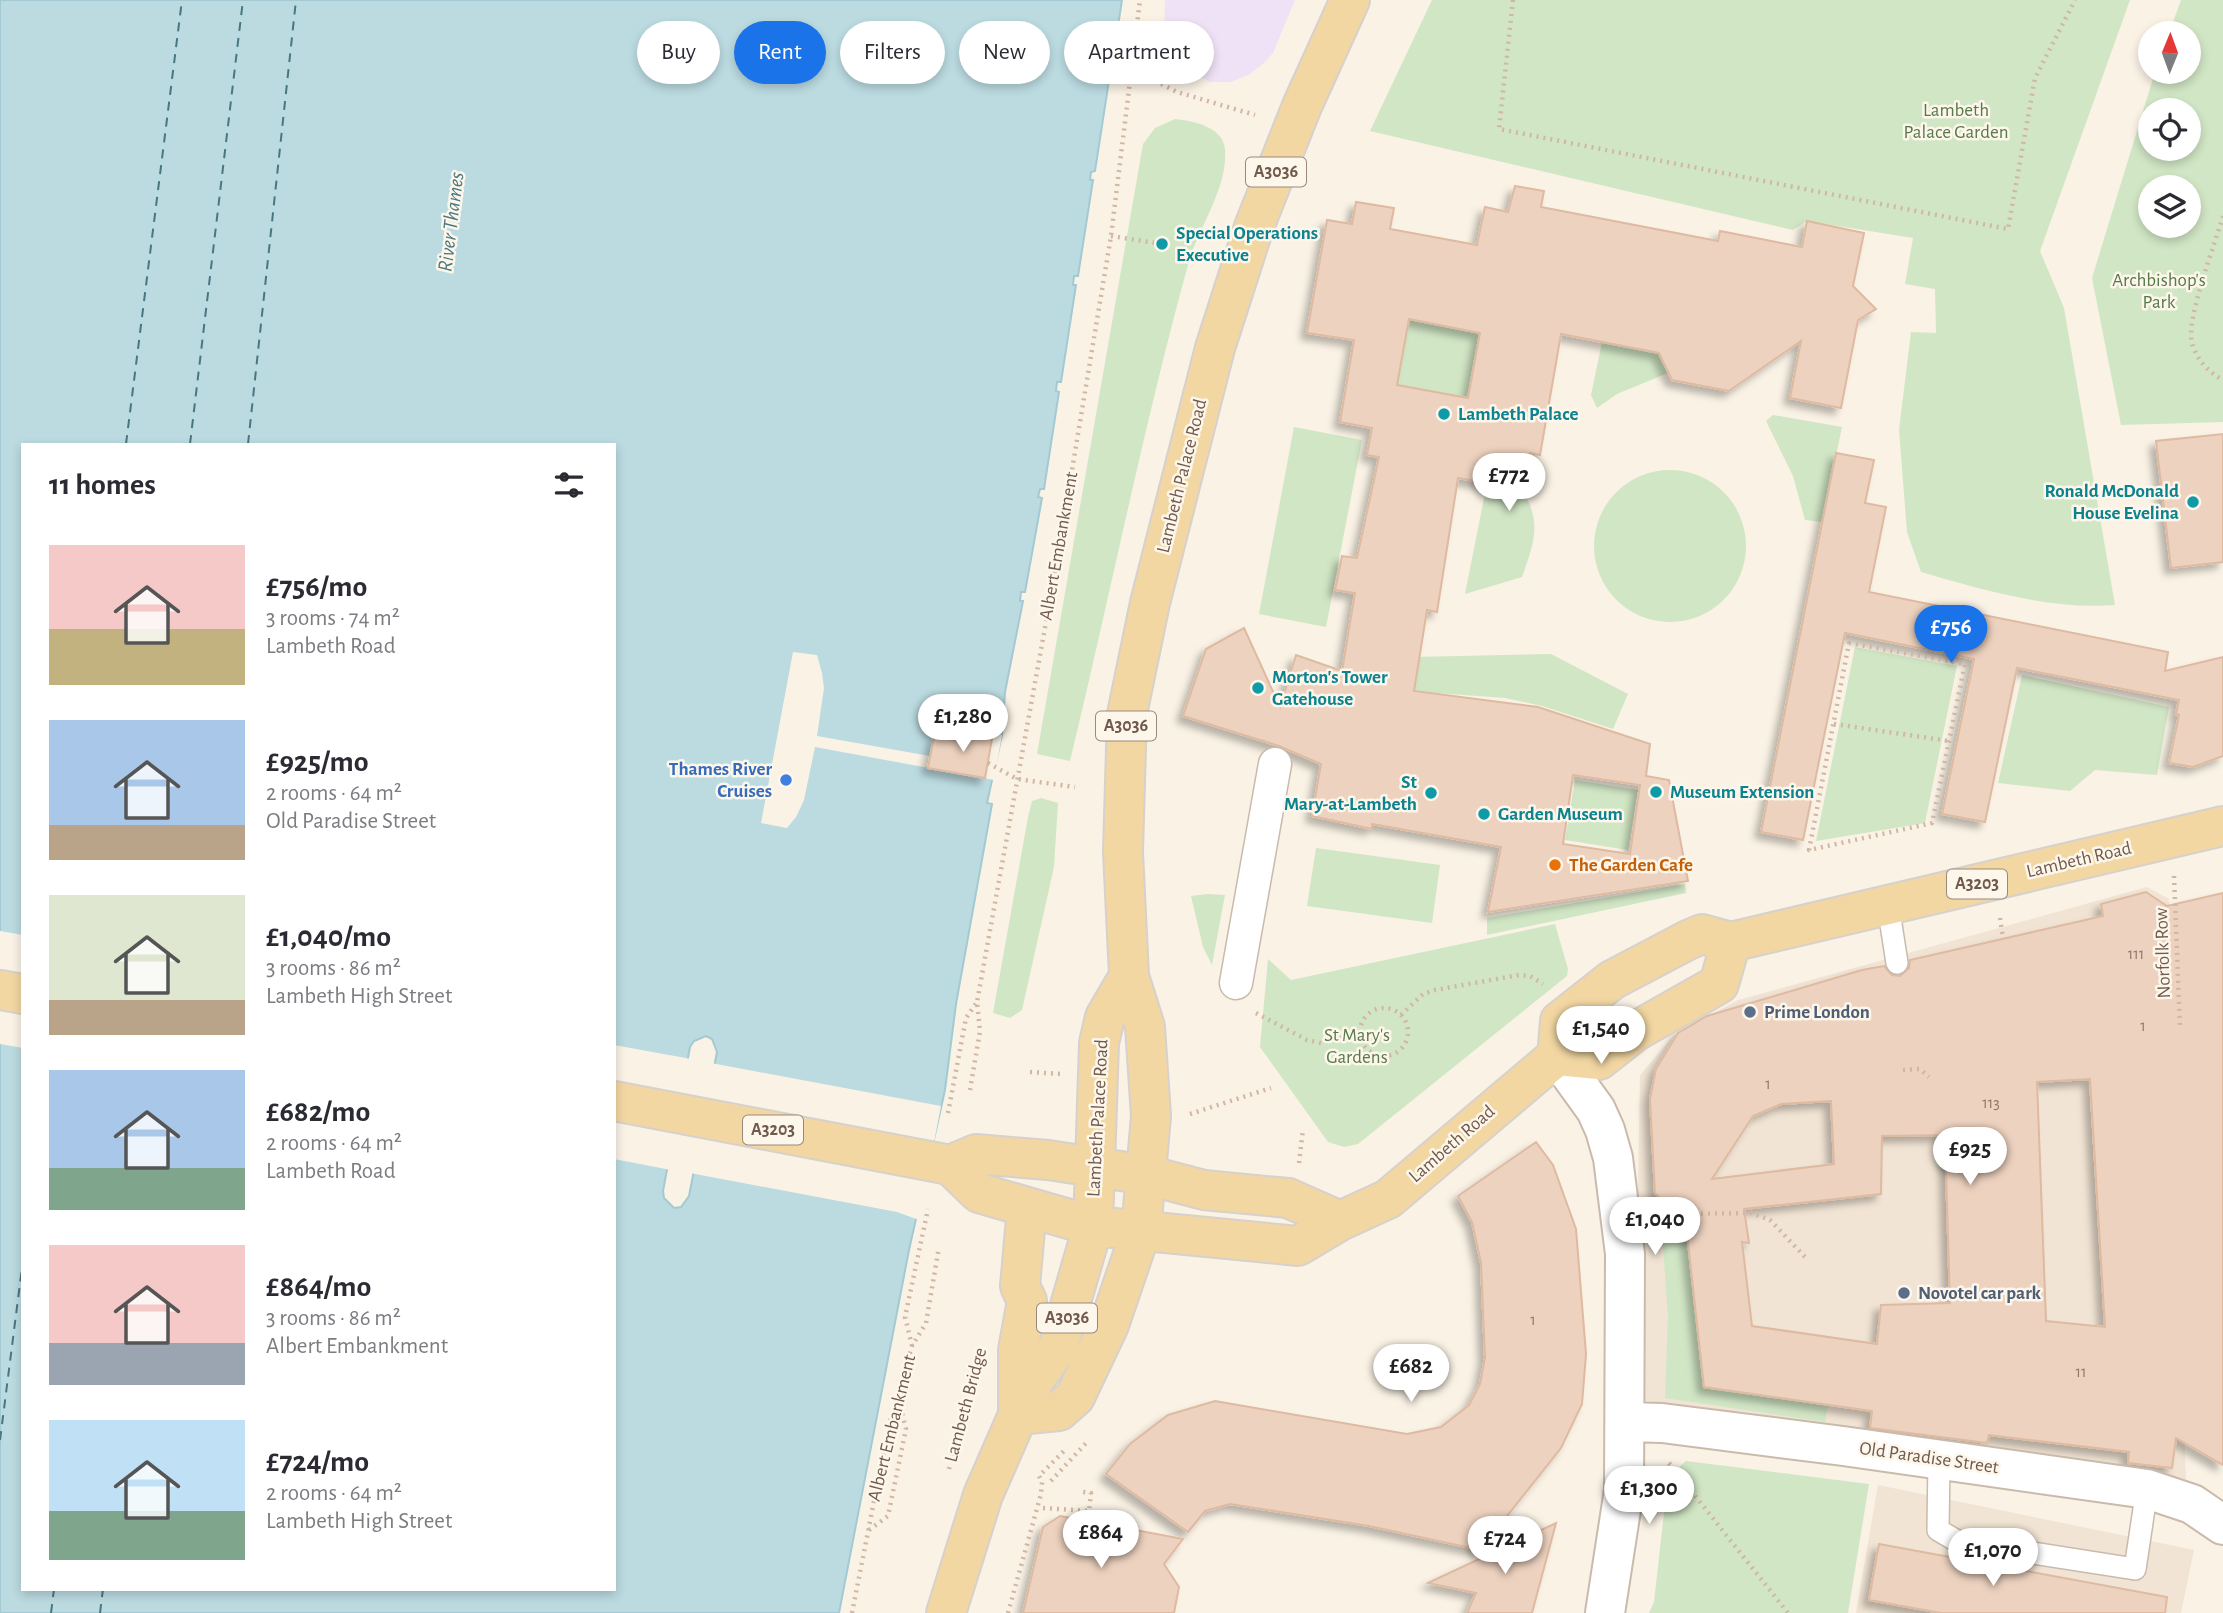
<!DOCTYPE html>
<meta charset="utf-8">
<style>
:root{--surface:#fff;--page:#f2f2f3;--text:#2b2b33;--muted:#7c7c81;--accent:#1a73e8}
body{margin:0;font-family:"Alegreya Sans",sans-serif;background:var(--page);color:var(--text);height:100vh;display:flex;flex-direction:column;font-size:26px;white-space:nowrap}
*{box-sizing:border-box;margin:0}
p{font-size:23px;color:var(--muted)}
.icon{flex:none;width:38px;height:38px;fill:none;stroke:currentColor;stroke-width:2;stroke-linecap:round;stroke-linejoin:round}
.map{position:relative;flex:1;overflow:hidden}
.details{position:absolute;left:21px;top:443px;width:595px;height:1148px;display:flex;flex-direction:column;background:var(--surface);border-radius:0px;box-shadow:0 4px 10px #0003}
.details>*{flex:none}
.guide{position:absolute;left:637px;top:21px;width:665px;height:63px;display:flex;gap:14px}
.needle{width:46px;rotate:1deg}
.buttons{position:absolute;left:2138px;top:21px;display:grid;gap:14px}
.buttons a{display:grid;place-items:center;width:63px;height:63px;border-radius:50%;background:var(--surface);box-shadow:0 4px 10px #0003;font-size:35px}
.price{position:absolute;translate:-50% -60px;padding:0 16px;border-radius:24px;background:#fff;color:#222;font-size:23px;line-height:46px;filter:drop-shadow(0 2px 4px #0008)}
.price::after{content:'';position:absolute;left:50%;top:42px;width:21px;height:16px;margin-left:-10px;background:inherit;clip-path:polygon(0 0,100% 0,50% 100%)}
.price.active{background:var(--accent);color:#fff}
ul{padding:0;list-style:none}
li{display:flex;align-items:center;gap:21px;height:175px;padding:0 28px}
li span{display:grid;place-items:center;flex:none;width:196px;height:140px;border-radius:0px;color:#555}
li>.icon{margin-inline-start:auto}
span .icon{width:84px;height:84px;fill:#fffc;stroke-width:1}
li b{font-size:30px}
h2{display:flex;justify-content:space-between;align-items:center;height:84px;padding:0 28px;font-size:30px}
.chip{padding:0 24px;border-radius:32px;background:var(--surface);box-shadow:0 4px 10px #0003;font-size:24px;line-height:63px}
.chip.active{background:var(--accent);color:#fff}
.map>svg:first-child{display:block}
.residential{fill:#f1e4d4}
.education{fill:#efe2f6}
.green{fill:#d1e6c5;fill-rule:evenodd}
.water{fill:#bbdbe1;stroke:#a3cad2;stroke-width:2;fill-rule:evenodd}
.pier{fill:#faf2e5}
.lines{fill:none;stroke-linecap:round;stroke-linejoin:round}
.ferry{stroke:#497781;stroke-width:2;stroke-dasharray:9 7;stroke-linecap:butt}
.building{fill:#edd2bf;stroke:#debaa1;stroke-width:2;fill-rule:evenodd;filter:url(#shadow)}
.service-casing{stroke:#cabaac;stroke-width:24}
.pedestrian-casing{stroke:#cabaac;stroke-width:35}
.minor-casing{stroke:#cabaac;stroke-width:42}
.primary-casing{stroke:#d7d1cd;stroke-width:42}
.path{stroke:#d1b6a3;stroke-width:4.5;stroke-dasharray:2 5;stroke-linecap:butt}
.service{stroke:#fff;stroke-width:21}
.pedestrian{stroke:#fff;stroke-width:32}
.minor{stroke:#fff;stroke-width:38}
.primary{stroke:#f2d7a3;stroke-width:38}
.culture-dot{fill:#0f9aa8;stroke:#fdf6eb;stroke-width:2.5}
.shop-dot{fill:#3f7fe0;stroke:#fdf6eb;stroke-width:2.5}
.food-dot{fill:#e8710a;stroke:#fdf6eb;stroke-width:2.5}
.service-dot{fill:#5c6f8a;stroke:#fdf6eb;stroke-width:2.5}
.labels{text-anchor:middle;dominant-baseline:central;stroke-width:5;stroke-linejoin:round;paint-order:stroke}
.number-label{font-size:16px;fill:#8f786a}
.shield{fill:#fdf6eb;stroke:#9a897c;stroke-width:2}
.shield-label{font-size:18px;font-weight:bold;fill:#705a4d}
.park-label{font-size:19px;fill:#567a49;stroke:#fdf6eb}
.culture-label{font-size:19px;font-weight:bold;fill:#0d838f;stroke:#fdf6eb;text-anchor:start}
.street-label{font-size:19px;fill:#705a4d;stroke:#fdf6eb}
.shop-label{font-size:19px;font-weight:bold;fill:#366cbe;stroke:#fdf6eb;text-anchor:end}
.food-label{font-size:19px;font-weight:bold;fill:#c56008;stroke:#fdf6eb;text-anchor:start}
.service-label{font-size:19px;font-weight:bold;fill:#4e5e75;stroke:#fdf6eb;text-anchor:start}
.water-label{font-size:21px;font-style:italic;fill:#497781;stroke:#fdf6eb}
</style>
<div class="map">
<svg width="2223" height="1613" viewBox="0 0 2223 1613">
<defs>
<filter id="shadow"><feDropShadow dx="-6" dy="6" stdDeviation="3.5" flood-color="#0004"/></filter>
</defs>
<rect width="100%" height="100%" fill="#faf2e5"/>
<path class="residential" d="M 2147,887 L 2169,899 L 2175,1032 L 2086,1046 L 2105,1327 L 2184,1409 L 2186,1484 L 1634,1414 L 1640,1075 L 1674,1035 L 1738,1000 Z
M 1878,1485 L 2194,1550 L 2181,1613 L 1856,1613 Z"/>
<path class="education" d="M 1165,0 L 1295,0 L 1273,53 L 1265,62 L 1250,74 L 1231,82 L 1210,82 L 1176,64 L 1164,39 Z"/>
<path class="green" d="M 1432,0 L 2130,0 L 2040,251 L 2064,308 L 2115,605 C 2051,610 1983,590 1921,572 L 1907,532 L 1899,430 L 1911,332 L 1936,333 L 1935,289 L 1905,284 L 1913,238 L 1807,221 L 1793,230 L 1370,131 Z
M 2181,0 L 2223,0 L 2223,422 L 2121,425 L 2092,278 L 2155,72 L 2189,72 L 2189,33 L 2169,33 ZM 2151,110 L 2189,110 L 2189,149 L 2151,149 ZM 2151,187 L 2189,187 L 2189,226 L 2151,226 Z
M 1175,119 C 1192,121 1223,126 1225,149 C 1228,189 1198,227 1188,265 C 1143,428 1110,596 1070,761 L 1037,754 L 1143,144 L 1155,128 Z
M 1397,317 L 1480,333 L 1468,398 L 1397,385 L 1402,356 Z
M 1602,342 L 1679,357 L 1669,366 L 1668,373 L 1617,394 L 1597,408 L 1591,395 Z
M 1773,415 L 1842,427 L 1822,522 L 1805,520 L 1793,476 L 1766,421 Z
M 1294,427 L 1362,440 L 1326,627 L 1259,614 Z
M1594 546a76 76 0 1 1 152 0a76 76 0 1 1-152 0Z
M 1487,483 L 1521,489 C 1543,521 1534,543 1522,577 L 1465,594 Z
M 1855,647 L 1957,666 L 1925,823 L 1816,841 Z
M 1551,654 L 1628,694 L 1613,729 L 1542,706 L 1505,698 L 1409,691 L 1414,657 Z
M 2022,675 L 2169,707 L 2157,775 L 2095,770 L 2070,791 L 1998,783 Z
M 1575,780 L 1638,790 L 1628,850 L 1565,840 Z
M 1041,798 L 1058,803 L 1054,867 L 1022,1010 L 1010,1018 L 993,1013 L 1028,817 L 1032,801 Z
M 1316,848 L 1440,865 L 1432,923 L 1307,906 Z
M 1685,884 L 1686,893 L 1487,935 L 1487,918 Z
M 1208,894 L 1225,895 L 1212,965 L 1203,947 L 1191,896 Z
M 1555,924 L 1568,969 L 1567,976 L 1358,1144 L 1344,1147 L 1328,1142 L 1260,1047 L 1268,959 L 1291,980 Z
M 1686,1218 L 1705,1387 L 1828,1403 L 1825,1422 L 1665,1398 L 1668,1317 L 1661,1219 Z
M 1686,1461 L 1869,1484 L 1848,1613 L 1649,1613 L 1654,1602 L 1668,1477 Z"/>
<path class="water" d="M 0,0 L 1122,0 L 1112,65 L 1107,65 L 1107,73 L 1110,74 L 1095,171 L 1091,172 L 1090,180 L 1093,180 L 1078,276 L 1074,276 L 1073,285 L 1076,285 L 1061,382 L 1057,382 L 1056,391 L 1059,392 L 1044,489 L 1040,489 L 1038,497 L 1042,498 L 1025,592 L 1021,592 L 1020,601 L 1023,601 L 1005,692 L 1002,735 L 987,803 L 992,804 L 956,1004 L 945,1090 L 909,1250 L 839,1613 L 0,1613 ZM 23,444 L 614,444 L 614,1589 L 23,1589 ZM 706,1036 L 712,1039 L 717,1052 L 689,1196 L 681,1207 L 674,1208 L 664,1198 L 663,1191 L 690,1047 L 694,1041 Z"/>
<path class="pier" d="M 793,652 L 817,655 L 822,673 L 824,688 L 817,736 L 930,756 L 934,737 L 960,741 L 963,728 L 1002,735 L 994,780 L 815,747 L 804,800 L 796,817 L 787,828 L 761,823 Z
M 0,931 L 23,935 L 23,1048 L 0,1044 Z
M 614,1045 L 691,1059 L 671,1170 L 614,1159 Z
M 711,1063 L 941,1106 L 919,1220 L 897,1212 L 690,1173 Z"/>
<g class="lines">
<path class="ferry" d="M 126,444 L 182,0
M 190,444 L 243,0
M 248,444 L 296,0
M 0,1440 L 23,1260
M 51,1613 L 54,1589
M 100,1613 L 103,1589"/>
</g>
<path class="building" d="M 1515,186 L 1544,191 L 1541,207 L 1718,241 L 1720,231 L 1802,247 L 1807,221 L 1864,233 L 1853,286 L 1876,309 L 1858,320 L 1841,408 L 1790,398 L 1801,341 L 1729,391 L 1672,380 L 1659,353 L 1561,334 L 1540,455 L 1530,453 L 1521,489 L 1458,478 L 1437,612 L 1427,610 L 1414,691 L 1538,707 L 1650,744 L 1646,776 L 1669,780 L 1688,881 L 1488,912 L 1501,847 L 1372,824 L 1372,829 L 1312,816 L 1321,764 L 1279,746 L 1183,716 L 1206,649 L 1244,628 L 1280,707 L 1296,655 L 1342,671 L 1355,593 L 1335,590 L 1342,556 L 1357,558 L 1379,457 L 1367,455 L 1372,428 L 1340,422 L 1354,340 L 1307,333 L 1327,220 L 1352,224 L 1356,202 L 1394,208 L 1390,229 L 1477,245 L 1485,207 L 1508,212 ZM 1409,319 L 1480,333 L 1468,398 L 1397,385 ZM 1573,775 L 1640,785 L 1630,854 L 1563,844 Z
M 2223,434 L 2223,562 L 2171,568 L 2156,441 Z
M 1836,453 L 1874,460 L 1865,503 L 1886,507 L 1869,592 L 2168,652 L 2165,671 L 2223,657 L 2223,756 L 2193,767 L 2169,763 L 2179,715 L 2176,714 L 2179,700 L 2017,668 L 1985,822 L 1942,814 L 1974,659 L 1845,633 L 1803,840 L 1761,832 Z
M 963,728 L 993,733 L 985,778 L 928,768 L 934,737 L 961,741 Z
M 2146,892 L 2167,906 L 2223,893 L 2223,1465 L 2176,1438 L 2172,1468 L 2128,1463 L 2129,1452 L 1989,1435 L 1987,1443 L 1870,1428 L 1872,1411 L 1704,1387 L 1686,1224 L 1655,1193 L 1650,1099 L 1656,1069 L 1678,1033 L 1707,1016 L 1862,970 L 1884,966 L 1892,975 L 1900,976 L 1909,968 L 1910,960 L 2103,916 L 2101,904 ZM 2090,1079 L 2105,1327 L 2046,1321 L 2037,1082 ZM 1831,1101 L 1834,1164 L 1712,1179 L 1753,1116 L 1781,1104 ZM 1945,1135 L 1950,1303 L 1881,1305 L 1877,1344 L 1752,1326 L 1742,1242 L 1749,1243 L 1744,1209 L 1881,1194 L 1882,1136 Z
M 1536,1142 L 1553,1165 L 1576,1229 L 1586,1354 L 1582,1404 L 1561,1448 L 1480,1550 L 1369,1526 L 1230,1504 L 1205,1511 L 1188,1532 L 1106,1474 L 1130,1444 L 1168,1415 L 1215,1401 L 1407,1434 L 1441,1427 L 1469,1405 L 1480,1384 L 1485,1358 L 1481,1263 L 1472,1222 L 1458,1196 Z
M 1060,1516 L 1183,1539 L 1164,1564 L 1179,1587 L 1174,1613 L 1023,1613 L 1043,1527 Z
M 1556,1523 L 1532,1613 L 1467,1613 L 1476,1593 L 1428,1583 Z
M 1879,1544 L 2167,1597 L 2165,1613 L 1941,1613 L 1869,1600 Z"/>
<g class="lines">
<defs>
<path id="service" d="M 1888,905 L 1897,963
M 1939,1461 L 1938,1530 L 1957,1541 L 2135,1569 L 2147,1489"/>
<path id="pedestrian" d="M 1236,983 L 1275,764"/>
<path id="minor" d="M 1557,1056 L 1596,1110 L 1605,1130 L 1613,1158 L 1625,1254 L 1624,1490 L 1605,1613
M 1626,1422 L 1662,1423 L 1843,1446 L 2147,1489 L 2192,1504 L 2223,1525"/>
<path id="primary" d="M 0,990 L 23,994
M 1557,1056 L 1560,1021 L 1612,980 L 1688,940 L 1702,934 L 1731,942 L 2223,826
M 614,1101 L 950,1165 L 979,1193 L 1093,1226 L 1298,1246 L 1340,1221 L 1388,1199 L 1557,1056 L 1599,1060 L 1636,1031 L 1719,984 L 1731,942
M 950,1165 L 976,1154 L 1048,1160 L 1147,1175 L 1204,1190 L 1288,1198 L 1340,1221
M 1020,1400 L 1058,1347 L 1093,1226 L 1099,1043 L 1105,1017 L 1129,976
M 1018,1415 L 1059,1411 L 1075,1397 L 1109,1325 L 1141,1231 L 1151,1116 L 1145,1027 L 1129,976 L 1123,852 L 1127,714 L 1150,603 L 1215,348 L 1254,227 L 1302,106 L 1350,0
M 946,1613 L 983,1495 L 1018,1415 L 1018,1350 L 1027,1301 L 1020,1286 L 1027,1207"/>
</defs>
<use href="#service" class="service-casing"/>
<use href="#pedestrian" class="pedestrian-casing"/>
<use href="#minor" class="minor-casing"/>
<use href="#primary" class="primary-casing"/>
<path class="path" d="M 1513,0 L 1499,129 L 2008,229 L 2035,78 L 2075,0
M 1130,68 L 1177,92 L 1255,115
M 2223,216 C 2216,241 2185,322 2192,343 C 2197,360 2208,372 2223,380
M 1111,236 L 1162,244
M 1849,643 L 1965,664 L 1932,823 L 1809,850 Z
M 1834,724 L 1949,741
M 988,763 L 1017,779 L 1075,787
M 2174,876 L 2180,1028
M 2000,918 L 2003,938
M1360 1032a24 24 0 1 1 48 0a24 24 0 1 1-48 0Z
M 1256,1013 L 1307,1040 L 1321,1043 L 1361,1034
M 1401,1015 L 1423,994 L 1435,990 L 1519,975 L 1530,976 L 1543,984
M 1903,1070 L 1920,1069 L 1929,1077
M 1030,1072 L 1061,1074
M 970,1090 L 980,1031 L 977,1002 L 1054,578 L 1111,236 L 1140,0
M 948,1113 L 966,1018 L 977,1002
M 1190,1114 L 1271,1088
M 1299,1163 L 1303,1129
M 1659,1214 L 1751,1213 L 1770,1220 L 1805,1257
M 912,1346 L 905,1317 L 928,1209
M 1669,1463 L 1788,1613
M 949,1469 L 977,1366
M 1051,1481 L 1087,1442
M 1043,1508 L 1089,1511 L 1091,1493 L 1083,1492
M 869,1530 L 888,1516 L 906,1429 L 898,1397
M 852,1613 L 889,1425 L 912,1346 L 926,1323 L 939,1247
M 1008,1613 L 1041,1494 L 1042,1482 L 1039,1476 L 1064,1451"/>
<use href="#service" class="service"/>
<use href="#pedestrian" class="pedestrian"/>
<use href="#minor" class="minor"/>
<use href="#primary" class="primary"/>
</g>
<g class="culture-dot">
<circle cx="1162" cy="244" r="7"/>
<circle cx="1444" cy="414" r="7"/>
<circle cx="2193" cy="502" r="7"/>
<circle cx="1258" cy="688" r="7"/>
<circle cx="1656" cy="792" r="7"/>
<circle cx="1431" cy="793" r="7"/>
<circle cx="1484" cy="814" r="7"/>
</g>
<circle class="shop-dot" cx="786" cy="780" r="7"/>
<circle class="food-dot" cx="1555" cy="865" r="7"/>
<g class="service-dot">
<circle cx="1750" cy="1012" r="7"/>
<circle cx="1904" cy="1293" r="7"/>
</g>
<g class="labels">
<g class="number-label">
<text x="2136" y="954">111</text>
<text x="2143" y="1026">1</text>
<text x="1768" y="1084">1</text>
<text x="1991" y="1103">113</text>
<text x="1533" y="1320">1</text>
<text x="2081" y="1372">11</text>
</g>
<g class="shield">
<rect x="1246" y="157.5" width="60" height="29" rx="5"/>
<rect x="1096" y="711.5" width="60" height="29" rx="5"/>
<rect x="1947" y="869.5" width="60" height="29" rx="5"/>
<rect x="743" y="1115.5" width="60" height="29" rx="5"/>
<rect x="1037" y="1303.5" width="60" height="29" rx="5"/>
</g>
<g class="shield-label">
<text x="1276" y="172">A3036</text>
<text x="1126" y="726">A3036</text>
<text x="1977" y="884">A3203</text>
<text x="773" y="1130">A3203</text>
<text x="1067" y="1318">A3036</text>
</g>
<g class="park-label">
<text x="1956" y="110">Lambeth<tspan x="1956" dy="22">Palace Garden</tspan></text>
<text x="2159" y="280">Archbishop's<tspan x="2159" dy="22">Park</tspan></text>
<text x="1357" y="1035">St Mary's<tspan x="1357" dy="22">Gardens</tspan></text>
</g>
<g class="culture-label">
<text x="1176" y="233">Special Operations<tspan x="1176" dy="22">Executive</tspan></text>
<text x="1458" y="414">Lambeth Palace</text>
<text x="2179" y="491" text-anchor="end">Ronald McDonald<tspan x="2179" dy="22">House Evelina</tspan></text>
<text x="1272" y="677">Morton's Tower<tspan x="1272" dy="22">Gatehouse</tspan></text>
<text x="1417" y="782" text-anchor="end">St<tspan x="1417" dy="22">Mary-at-Lambeth</tspan></text>
<text x="1670" y="792">Museum Extension</text>
<text x="1498" y="814">Garden Museum</text>
</g>
<g class="street-label">
<text transform="translate(1182 476) rotate(-76)">Lambeth Palace Road</text>
<text transform="translate(1059 546) rotate(-80)">Albert Embankment</text>
<text transform="translate(2079 860) rotate(-13)">Lambeth Road</text>
<text transform="translate(2163 953) rotate(-92)">Norfolk Row</text>
<text transform="translate(1098 1118) rotate(-87)">Lambeth Palace Road</text>
<text transform="translate(1452 1144) rotate(-41)">Lambeth Road</text>
<text transform="translate(966 1405) rotate(-75)">Lambeth Bridge</text>
<text transform="translate(892 1428) rotate(-76)">Albert Embankment</text>
<text transform="translate(1929 1458) rotate(8)">Old Paradise Street</text>
</g>
<g class="shop-label">
<text x="772" y="769">Thames River<tspan x="772" dy="22">Cruises</tspan></text>
</g>
<g class="food-label">
<text x="1569" y="865">The Garden Cafe</text>
</g>
<g class="service-label">
<text x="1764" y="1012">Prime London</text>
<text x="1918" y="1293">Novotel car park</text>
</g>
<g class="water-label">
<text transform="translate(451 222) rotate(-83)">River Thames</text>
</g>
</g>
</svg>
<div class="buttons">
<a><svg class="needle" viewBox="-14 -14 28 28"><path d="M0-13l5 13h-10z" fill="#e53935"/><path d="M0 13l5-13h-10z" fill="#7c7c81"/></svg></a>
<a><svg class="icon" aria-label="locate" viewBox="0 0 24 24"><circle cx="12" cy="12" r="6"/><path d="M12 2v4M12 18v4M2 12h4M18 12h4"/></svg></a>
<a><svg class="icon" aria-label="layers" viewBox="0 0 24 24"><path d="M12 4l9 5-9 5-9-5zM3 14l9 5 9-5"/></svg></a>
</div>
<b class="price" style="left:1509px;top:513px">£772</b>
<b class="price active" style="left:1951px;top:665px">£756</b>
<b class="price" style="left:963px;top:754px">£1,280</b>
<b class="price" style="left:1601px;top:1066px">£1,540</b>
<b class="price" style="left:1970px;top:1187px">£925</b>
<b class="price" style="left:1655px;top:1257px">£1,040</b>
<b class="price" style="left:1411px;top:1404px">£682</b>
<b class="price" style="left:1649px;top:1526px">£1,300</b>
<b class="price" style="left:1101px;top:1570px">£864</b>
<b class="price" style="left:1505px;top:1576px">£724</b>
<b class="price" style="left:1993px;top:1588px">£1,070</b>
<div class="guide">
<a class="chip">Buy</a>
<a class="chip active">Rent</a>
<a class="chip">Filters</a>
<a class="chip">New</a>
<a class="chip">Apartment</a>
</div>
<section class="details">
<h2>11 homes<svg class="icon" aria-label="filters" viewBox="0 0 24 24"><path d="M4 7h16M4 17h16"/><circle cx="9" cy="7" r="2"/><circle cx="15" cy="17" r="2"/></svg></h2>
<ul>
<li><span style="background:linear-gradient(#f6c9c9 60%,#c2b280 0)"><svg class="icon" aria-label="home" viewBox="0 0 24 24"><path d="M3 11l9-7 9 7M6 9v11h12V9"/></svg></span><div><b>£756/mo</b><p>3 rooms · 74 m²</p><p>Lambeth Road</p></div></li>
<li><span style="background:linear-gradient(#a9c7e8 75%,#b9a48a 0)"><svg class="icon" aria-label="home" viewBox="0 0 24 24"><path d="M3 11l9-7 9 7M6 9v11h12V9"/></svg></span><div><b>£925/mo</b><p>2 rooms · 64 m²</p><p>Old Paradise Street</p></div></li>
<li><span style="background:linear-gradient(#dfe7d0 75%,#b9a48a 0)"><svg class="icon" aria-label="home" viewBox="0 0 24 24"><path d="M3 11l9-7 9 7M6 9v11h12V9"/></svg></span><div><b>£1,040/mo</b><p>3 rooms · 86 m²</p><p>Lambeth High Street</p></div></li>
<li><span style="background:linear-gradient(#a9c7e8 70%,#7fa58c 0)"><svg class="icon" aria-label="home" viewBox="0 0 24 24"><path d="M3 11l9-7 9 7M6 9v11h12V9"/></svg></span><div><b>£682/mo</b><p>2 rooms · 64 m²</p><p>Lambeth Road</p></div></li>
<li><span style="background:linear-gradient(#f6c9c9 70%,#9aa5b1 0)"><svg class="icon" aria-label="home" viewBox="0 0 24 24"><path d="M3 11l9-7 9 7M6 9v11h12V9"/></svg></span><div><b>£864/mo</b><p>3 rooms · 86 m²</p><p>Albert Embankment</p></div></li>
<li><span style="background:linear-gradient(#bfe0f5 65%,#7fa58c 0)"><svg class="icon" aria-label="home" viewBox="0 0 24 24"><path d="M3 11l9-7 9 7M6 9v11h12V9"/></svg></span><div><b>£724/mo</b><p>2 rooms · 64 m²</p><p>Lambeth High Street</p></div></li>
</ul>
</section>
</div>
